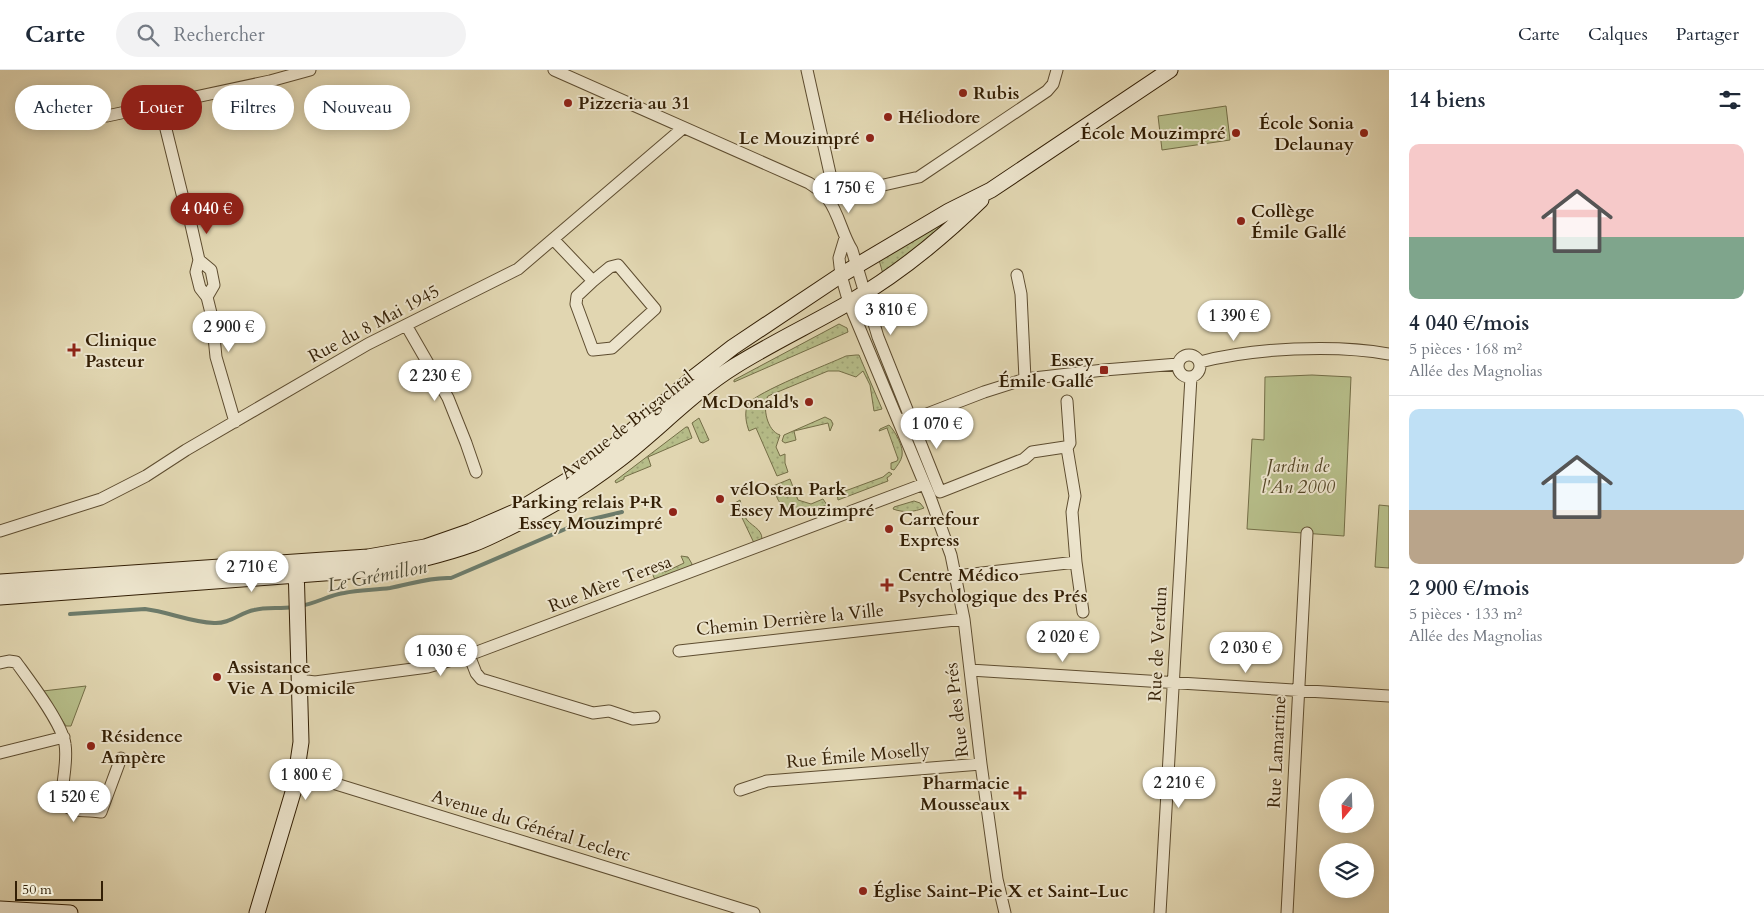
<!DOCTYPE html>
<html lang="fr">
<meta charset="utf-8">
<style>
:root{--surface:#fff;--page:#f2f2f3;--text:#1f2937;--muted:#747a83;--line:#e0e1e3;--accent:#8f2418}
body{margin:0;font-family:Cardo,serif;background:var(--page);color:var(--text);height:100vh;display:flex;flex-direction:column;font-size:19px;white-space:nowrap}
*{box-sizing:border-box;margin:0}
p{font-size:16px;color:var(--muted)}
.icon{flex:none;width:28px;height:28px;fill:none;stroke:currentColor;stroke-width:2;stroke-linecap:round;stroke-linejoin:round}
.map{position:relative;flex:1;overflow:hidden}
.details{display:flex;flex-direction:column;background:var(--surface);width:375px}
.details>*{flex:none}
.top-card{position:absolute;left:15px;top:15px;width:475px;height:45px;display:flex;gap:10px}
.needle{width:32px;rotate:199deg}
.fabs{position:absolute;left:1319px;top:708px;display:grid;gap:10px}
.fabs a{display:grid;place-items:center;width:55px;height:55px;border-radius:50%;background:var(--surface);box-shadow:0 2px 12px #0003;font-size:25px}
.scale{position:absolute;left:15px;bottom:12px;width:88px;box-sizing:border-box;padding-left:5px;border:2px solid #331f05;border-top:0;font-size:14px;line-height:18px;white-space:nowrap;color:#331f05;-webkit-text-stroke:4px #ece4cc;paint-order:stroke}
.price{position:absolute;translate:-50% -42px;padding:0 11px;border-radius:18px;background:#fff;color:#222;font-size:16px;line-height:32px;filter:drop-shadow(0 1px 2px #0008)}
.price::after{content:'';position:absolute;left:50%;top:30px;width:15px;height:11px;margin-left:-8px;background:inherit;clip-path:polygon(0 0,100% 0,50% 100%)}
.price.on{background:var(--accent);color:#fff}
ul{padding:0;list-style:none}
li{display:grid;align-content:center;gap:10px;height:265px;padding:0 20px}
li+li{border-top:1px solid var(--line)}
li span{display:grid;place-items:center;height:155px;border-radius:10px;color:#555}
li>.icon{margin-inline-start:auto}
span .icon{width:90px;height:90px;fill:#fffc;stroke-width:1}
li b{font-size:21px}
h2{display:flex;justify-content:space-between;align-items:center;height:60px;padding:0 20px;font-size:21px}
.chip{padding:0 18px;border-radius:22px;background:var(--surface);box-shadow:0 2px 12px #0003;font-size:18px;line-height:45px}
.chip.on{background:var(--accent);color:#fff}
header{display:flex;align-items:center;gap:30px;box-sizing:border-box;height:70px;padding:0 25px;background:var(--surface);border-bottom:1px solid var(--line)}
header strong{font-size:24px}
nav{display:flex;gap:28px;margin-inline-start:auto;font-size:18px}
.search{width:350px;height:45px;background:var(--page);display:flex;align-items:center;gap:12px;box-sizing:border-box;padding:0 18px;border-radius:28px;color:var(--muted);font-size:19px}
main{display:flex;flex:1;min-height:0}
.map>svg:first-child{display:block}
.grass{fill:url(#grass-dots);stroke:#746e47}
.park{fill:#b6bd89;stroke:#746e47}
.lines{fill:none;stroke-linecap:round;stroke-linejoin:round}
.stream{stroke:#6d7b6a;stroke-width:4}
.street-casing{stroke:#5e4d30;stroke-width:13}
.secondary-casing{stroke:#331f05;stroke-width:17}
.street{stroke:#ece4cc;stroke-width:11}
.secondary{stroke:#ece4cc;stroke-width:15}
.poi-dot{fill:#8f2418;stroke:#ece4cc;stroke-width:2}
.labels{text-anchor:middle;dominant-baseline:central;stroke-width:4;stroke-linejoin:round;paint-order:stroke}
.poi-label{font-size:18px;font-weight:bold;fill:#331f05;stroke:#ece4cc;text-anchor:start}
.street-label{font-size:18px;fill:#331f05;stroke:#ece4cc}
.park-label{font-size:18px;font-style:italic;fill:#544626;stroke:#ece4cc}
.water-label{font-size:19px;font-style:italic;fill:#504d38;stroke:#ece4cc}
</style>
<header>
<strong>Carte</strong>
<div class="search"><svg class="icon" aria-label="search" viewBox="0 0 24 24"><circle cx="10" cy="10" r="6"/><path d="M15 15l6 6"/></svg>Rechercher</div>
<nav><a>Carte</a><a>Calques</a><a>Partager</a></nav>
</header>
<main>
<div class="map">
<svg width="1389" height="843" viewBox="0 0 1389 843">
<defs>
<pattern id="grass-dots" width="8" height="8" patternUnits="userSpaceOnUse" patternTransform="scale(1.25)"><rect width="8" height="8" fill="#b6bd89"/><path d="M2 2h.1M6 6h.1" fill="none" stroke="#9da275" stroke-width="1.8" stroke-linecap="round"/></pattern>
</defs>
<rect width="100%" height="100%" fill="#e1d6b1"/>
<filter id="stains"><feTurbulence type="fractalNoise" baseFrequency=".004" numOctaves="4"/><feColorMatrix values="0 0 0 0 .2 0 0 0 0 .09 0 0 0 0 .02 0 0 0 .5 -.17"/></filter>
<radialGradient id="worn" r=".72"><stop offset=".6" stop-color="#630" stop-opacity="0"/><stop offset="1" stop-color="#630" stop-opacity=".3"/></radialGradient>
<path class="grass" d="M 966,137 L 883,204 L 879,190 Z
M 839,254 L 847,258 L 848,262 L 734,312 L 734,310 Z
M 856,285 L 859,285 L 882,339 L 874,341 L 870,315 L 863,301 L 856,307 L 839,301 L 828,301 L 768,326 C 762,337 767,361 780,365 L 776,377 L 780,386 L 785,384 L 785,393 L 788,402 L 777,406 L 756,358 L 749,361 C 746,353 744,342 748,334 C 756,322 829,294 846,286 Z
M 825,347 L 831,350 L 833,354 L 830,361 L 828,353 L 794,361 L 796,370 L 785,373 L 782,371 L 784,365 Z
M 699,348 L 709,370 L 703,373 L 700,372 L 692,353 Z
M 889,355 C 895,361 904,377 902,386 C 901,391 897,396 894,400 L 891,399 L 891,393 L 897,391 L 898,389 L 887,358 L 879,361 L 880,359 Z
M 686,357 L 688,357 L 692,368 L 648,387 L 651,396 L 624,407 L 624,409 L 616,413 L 615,411 Z
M 889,402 L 892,404 L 887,408 L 888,411 L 838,430 L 837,424 L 883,407 Z
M 790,409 L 798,430 L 811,434 L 823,429 L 827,435 C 813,440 792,448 781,434 C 777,430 775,422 773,416 Z
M 740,430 C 742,436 742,442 745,447 C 750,456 762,458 762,469 L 754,473 L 735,433 Z
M 914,431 L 920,433 L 924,438 C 914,442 904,443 893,439 L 894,437 Z
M 681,486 L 688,487 L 692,494 L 691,496 L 655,510 L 650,498 L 660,493 L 665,502 L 684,493 Z"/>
<path class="park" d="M 1226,36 L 1230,70 L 1162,80 L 1158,46 Z
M 1312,305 L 1351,307 L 1344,466 L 1247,459 L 1252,369 L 1264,370 L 1265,307 Z
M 1379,435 L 1389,436 L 1389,498 L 1375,497 Z
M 86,616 L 71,656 L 66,656 L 43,621 Z"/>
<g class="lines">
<path class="stream" d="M 300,536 C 315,534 329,525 344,523 C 358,520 375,520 390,518 C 411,514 431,507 451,508 L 584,451 L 622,442
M 70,544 L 145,539 C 169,542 190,552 214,553 C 229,554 240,543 254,540 C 266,537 280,539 293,537"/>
<defs>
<path id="street" d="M 554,0 L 809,113 C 816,118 823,122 828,129 C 839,144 842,164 852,180 L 878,267 L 940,422
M 807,0 L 835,126 L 829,130
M 160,35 L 183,128
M 107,46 L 270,11 L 310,0
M 835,126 L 919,107 L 1047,21 L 1053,14 L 1057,0
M 189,146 L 199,190
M 845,168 L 839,188 L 841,205 L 849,233 L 930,427 L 951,485 L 964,549 L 981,694 L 997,809 L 1005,843
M 553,169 L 593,211 L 577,226 L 576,234 L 593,280 L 612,278 L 655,239 L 618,195 L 610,197 L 593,211
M 1017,205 L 1021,224 L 1025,309
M 207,227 L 214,215 L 211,200 L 199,190 L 196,202 L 200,218 L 207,227 L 212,247 L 216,287 L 235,352
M 406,255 L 448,328 L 466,373 L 476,402
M1178 296a11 11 0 1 1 22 0a11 11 0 1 1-22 0Z
M 1200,292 C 1253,278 1335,274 1389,284
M 1067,331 L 1070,373 L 1067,378
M 903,349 L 914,349 L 984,322 L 1025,309 L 1104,300 L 1178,294
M 940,422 L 1024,389 L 1032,382 L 1065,377 L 1067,378 L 1075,426 L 1072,442 L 1076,492 L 1083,542
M 0,461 L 101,429 L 146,406 L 186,380 L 368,274 L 518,199 L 683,58
M 956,506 L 1076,492
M 679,581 L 964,549
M 469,585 L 476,603 L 481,609 L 593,643 L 609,641 L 633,649 L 654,647
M 0,593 L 9,591 L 16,592 C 29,610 62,653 65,674 C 68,692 62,713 61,732 C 69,743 88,740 101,742 L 121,688
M 970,600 L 1389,626
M 299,610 L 315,612 L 428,597 L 469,585 L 924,414
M 0,683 L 64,667
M 297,702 L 754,843
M 740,720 L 767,711 L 981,694
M 1160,843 L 1191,307
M 1287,843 L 1307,463"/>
<path id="secondary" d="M 0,512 L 368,487 L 425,477 L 471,461 L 517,441 L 573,407 L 617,374 L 693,308 L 733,277 L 841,205 L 949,141 L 991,120 L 1170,0
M 0,527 L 378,499 C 410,492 442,485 473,474 C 484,470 494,465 504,460 C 545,441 584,417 620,389 C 659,359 693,322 735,296 C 772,273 812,254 850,232 C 898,204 942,168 981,130
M 0,839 L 70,843
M 257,843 L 294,719 L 301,672 L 296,495"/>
</defs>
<use href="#street" class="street-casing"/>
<use href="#secondary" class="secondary-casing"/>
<use href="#street" class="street"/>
<use href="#secondary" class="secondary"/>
</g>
<g class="poi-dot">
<circle cx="963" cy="23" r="5"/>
<circle cx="568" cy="33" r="5"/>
<circle cx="888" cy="47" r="5"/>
<circle cx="1236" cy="63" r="5"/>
<circle cx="1364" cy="63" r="5"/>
<circle cx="870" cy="68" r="5"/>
<circle cx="1241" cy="151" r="5"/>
<path d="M71.5 272.5h5v5h5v5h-5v5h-5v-5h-5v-5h5z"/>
<rect x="1099" y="295" width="10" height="10" rx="2.5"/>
<circle cx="809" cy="332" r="5"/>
<circle cx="720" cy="429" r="5"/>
<circle cx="673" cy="442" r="5"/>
<circle cx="889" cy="459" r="5"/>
<path d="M884.5 507.5h5v5h5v5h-5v5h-5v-5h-5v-5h5z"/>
<circle cx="217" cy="607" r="5"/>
<circle cx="91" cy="676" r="5"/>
<path d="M1017.5 715.5h5v5h5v5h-5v5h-5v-5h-5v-5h5z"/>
<circle cx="863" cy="821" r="5"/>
</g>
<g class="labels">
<g class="poi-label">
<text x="973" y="23">Rubis</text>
<text x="578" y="33">Pizzeria au 31</text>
<text x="898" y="47">Héliodore</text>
<text x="1354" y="53" text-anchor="end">École Sonia<tspan x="1354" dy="21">Delaunay</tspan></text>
<text x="1226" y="63" text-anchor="end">École Mouzimpré</text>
<text x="860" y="68" text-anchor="end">Le Mouzimpré</text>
<text x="1251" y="141">Collège<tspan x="1251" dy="21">Émile Gallé</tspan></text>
<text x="85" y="270">Clinique<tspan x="85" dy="21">Pasteur</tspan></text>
<text x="1094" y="290" text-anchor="end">Essey<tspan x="1094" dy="21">Émile Gallé</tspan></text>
<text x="799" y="332" text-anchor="end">McDonald's</text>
<text x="730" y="419">vélOstan Park<tspan x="730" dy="21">Essey Mouzimpré</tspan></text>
<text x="663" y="432" text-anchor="end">Parking relais P+R<tspan x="663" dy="21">Essey Mouzimpré</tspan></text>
<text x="899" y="449">Carrefour<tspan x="899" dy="21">Express</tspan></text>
<text x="898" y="505">Centre Médico<tspan x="898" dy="21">Psychologique des Prés</tspan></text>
<text x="227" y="597">Assistance<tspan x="227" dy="21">Vie A Domicile</tspan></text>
<text x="101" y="666">Résidence<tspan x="101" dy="21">Ampère</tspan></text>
<text x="1010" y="713" text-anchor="end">Pharmacie<tspan x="1010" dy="21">Mousseaux</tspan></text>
<text x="873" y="821">Église Saint-Pie X et Saint-Luc</text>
</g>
<g class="street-label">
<text transform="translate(374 254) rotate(-28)">Rue du 8 Mai 1945</text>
<text transform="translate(627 355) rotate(-38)">Avenue de Brigachtal</text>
<text transform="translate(610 514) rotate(-21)">Rue Mère Teresa</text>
<text transform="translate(790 550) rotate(-6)">Chemin Derrière la Ville</text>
<text transform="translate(1158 574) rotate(-87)">Rue de Verdun</text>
<text transform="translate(957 640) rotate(-97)">Rue des Prés</text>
<text transform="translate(1277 682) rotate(-87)">Rue Lamartine</text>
<text transform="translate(858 686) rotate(-5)">Rue Émile Moselly</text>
<text transform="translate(531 756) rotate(17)">Avenue du Général Leclerc</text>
</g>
<g class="park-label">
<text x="1298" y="396">Jardin de<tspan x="1298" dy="21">l'An 2000</tspan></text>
</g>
<g class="water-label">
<text transform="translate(377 506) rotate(-11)">Le Grémillon</text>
</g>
</g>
<rect width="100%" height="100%" filter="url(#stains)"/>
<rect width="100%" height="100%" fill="url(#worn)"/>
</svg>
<div class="fabs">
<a><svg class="needle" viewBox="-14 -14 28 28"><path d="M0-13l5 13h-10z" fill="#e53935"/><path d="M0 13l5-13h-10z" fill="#747a83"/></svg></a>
<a><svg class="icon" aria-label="layers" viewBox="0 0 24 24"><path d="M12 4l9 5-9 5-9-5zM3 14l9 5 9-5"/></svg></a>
</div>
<div class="scale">50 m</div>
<b class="price" style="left:849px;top:144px">1 750 €</b>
<b class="price on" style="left:207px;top:165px">4 040 €</b>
<b class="price" style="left:891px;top:266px">3 810 €</b>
<b class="price" style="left:1234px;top:272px">1 390 €</b>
<b class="price" style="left:229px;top:283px">2 900 €</b>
<b class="price" style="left:435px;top:332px">2 230 €</b>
<b class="price" style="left:937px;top:380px">1 070 €</b>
<b class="price" style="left:252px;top:523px">2 710 €</b>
<b class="price" style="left:1063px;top:593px">2 020 €</b>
<b class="price" style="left:1246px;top:604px">2 030 €</b>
<b class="price" style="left:441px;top:607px">1 030 €</b>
<b class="price" style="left:306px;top:731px">1 800 €</b>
<b class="price" style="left:1179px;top:739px">2 210 €</b>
<b class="price" style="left:74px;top:753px">1 520 €</b>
<div class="top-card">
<a class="chip">Acheter</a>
<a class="chip on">Louer</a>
<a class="chip">Filtres</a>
<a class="chip">Nouveau</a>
</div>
</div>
<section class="details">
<h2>14 biens<svg class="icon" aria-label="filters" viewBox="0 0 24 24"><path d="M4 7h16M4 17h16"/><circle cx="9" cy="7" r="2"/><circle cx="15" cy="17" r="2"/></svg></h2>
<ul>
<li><span style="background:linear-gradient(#f6c9c9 60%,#7fa58c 0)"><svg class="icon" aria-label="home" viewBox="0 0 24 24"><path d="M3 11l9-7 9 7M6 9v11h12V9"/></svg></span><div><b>4 040 €/mois</b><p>5 pièces · 168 m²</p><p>Allée des Magnolias</p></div></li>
<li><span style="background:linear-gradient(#bfe0f5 65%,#b9a48a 0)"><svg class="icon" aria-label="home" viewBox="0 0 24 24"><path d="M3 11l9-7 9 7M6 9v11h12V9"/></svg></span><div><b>2 900 €/mois</b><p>5 pièces · 133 m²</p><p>Allée des Magnolias</p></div></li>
</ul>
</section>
</main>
